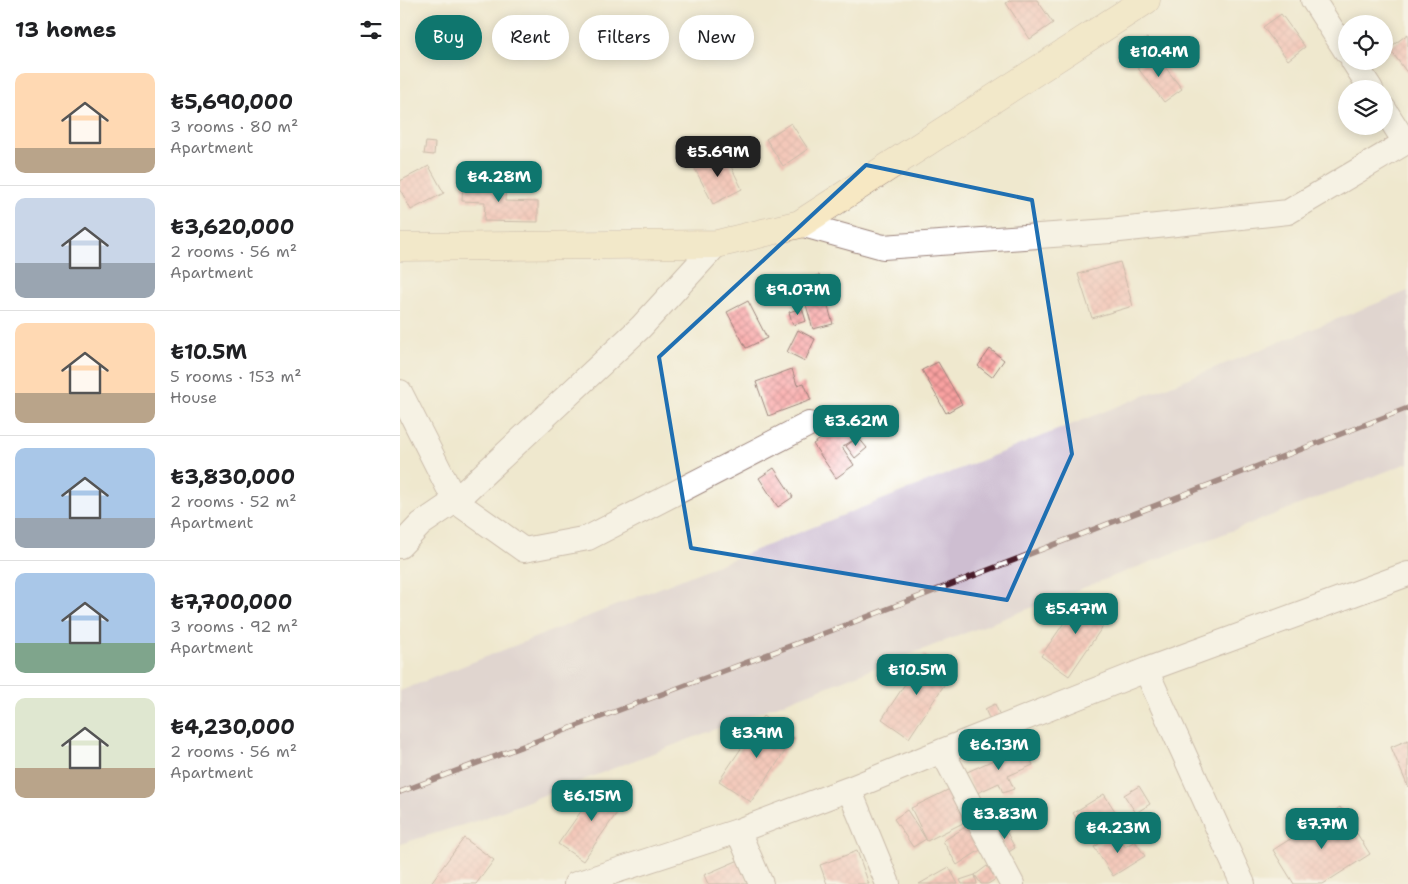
<!DOCTYPE html>
<meta charset="utf-8">
<style>
:root{--surface:#fff;--page:#f6f6f6;--text:#202124;--muted:#757577;--line:#e0e0e0;--accent:#0f766e}
body{margin:0;font-family:"Shantell Sans",sans-serif;background:var(--page);color:var(--text);height:100vh;display:flex;flex-direction:column;font-size:19px;white-space:nowrap}
*{box-sizing:border-box;margin:0}
p{font-size:16px;color:var(--muted)}
.icon{flex:none;width:28px;height:28px;fill:none;stroke:currentColor;stroke-width:2;stroke-linecap:round;stroke-linejoin:round}
.map{position:relative;flex:1;overflow:hidden}
.drawer{display:flex;flex-direction:column;background:var(--surface);width:400px}
.drawer>*{flex:none}
.guide{position:absolute;left:15px;top:15px;width:475px;height:45px;display:flex;gap:10px}
.buttons{position:absolute;left:938px;top:15px;display:grid;gap:10px}
.buttons a{display:grid;place-items:center;width:55px;height:55px;border-radius:50%;background:var(--surface);box-shadow:0 2px 12px #0003;font-size:25px}
.price{position:absolute;translate:-50% -42px;padding:0 11px;border-radius:10px;background:var(--accent);color:#fff;font-size:16px;line-height:32px;filter:drop-shadow(0 1px 2px #0008)}
.price::after{content:'';position:absolute;left:50%;top:30px;width:15px;height:11px;margin-left:-8px;background:inherit;clip-path:polygon(0 0,100% 0,50% 100%)}
.price.on{background:#222;color:#fff}
ul{padding:0;list-style:none}
li{display:flex;align-items:center;gap:15px;height:125px;padding:0 15px}
li+li{border-top:1px solid var(--line)}
li span{display:grid;place-items:center;flex:none;width:140px;height:100px;border-radius:10px;color:#555}
li>.icon{margin-inline-start:auto}
span .icon{width:60px;height:60px;fill:#fffc;stroke-width:1}
li b{font-size:21px}
h2{display:flex;justify-content:space-between;align-items:center;height:60px;padding:0 15px;font-size:21px}
.tag{padding:0 18px;border-radius:22px;background:var(--surface);box-shadow:0 2px 12px #0003;font-size:18px;line-height:45px}
.tag.on{background:var(--accent);color:#fff}
main{display:flex;flex:1;min-height:0}
.map>svg:first-child{display:block}
.railway{fill:#cebed1}
.building{fill:url(#building-cross-hatch)}
.lines{fill:none;stroke-linecap:round;stroke-linejoin:round}
.street-casing{stroke:#9c847c;stroke-width:26}
.secondary-casing{stroke:#9c847c;stroke-width:29}
.street{stroke:#fff;stroke-width:24}
.secondary{stroke:#f7e8c3;stroke-width:28}
.rail-casing{stroke:#4a1f2b;stroke-width:5.5}
.rail{stroke:#fff;stroke-width:4;stroke-dasharray:11;stroke-linecap:butt}
.marked{fill:none;stroke:#1f6fb2;stroke-width:4;stroke-linejoin:round}
</style>
<main>
<section class="drawer">
<h2>13 homes<svg class="icon" aria-label="filters" viewBox="0 0 24 24"><path d="M4 7h16M4 17h16"/><circle cx="9" cy="7" r="2"/><circle cx="15" cy="17" r="2"/></svg></h2>
<ul>
<li><span style="background:linear-gradient(#ffd9b3 75%,#b9a48a 0)"><svg class="icon" aria-label="home" viewBox="0 0 24 24"><path d="M3 11l9-7 9 7M6 9v11h12V9"/></svg></span><div><b>₺5,690,000</b><p>3 rooms · 80 m²</p><p>Apartment</p></div></li>
<li><span style="background:linear-gradient(#c9d6e8 65%,#9aa5b1 0)"><svg class="icon" aria-label="home" viewBox="0 0 24 24"><path d="M3 11l9-7 9 7M6 9v11h12V9"/></svg></span><div><b>₺3,620,000</b><p>2 rooms · 56 m²</p><p>Apartment</p></div></li>
<li><span style="background:linear-gradient(#ffd9b3 70%,#b9a48a 0)"><svg class="icon" aria-label="home" viewBox="0 0 24 24"><path d="M3 11l9-7 9 7M6 9v11h12V9"/></svg></span><div><b>₺10.5M</b><p>5 rooms · 153 m²</p><p>House</p></div></li>
<li><span style="background:linear-gradient(#a9c7e8 70%,#9aa5b1 0)"><svg class="icon" aria-label="home" viewBox="0 0 24 24"><path d="M3 11l9-7 9 7M6 9v11h12V9"/></svg></span><div><b>₺3,830,000</b><p>2 rooms · 52 m²</p><p>Apartment</p></div></li>
<li><span style="background:linear-gradient(#a9c7e8 70%,#7fa58c 0)"><svg class="icon" aria-label="home" viewBox="0 0 24 24"><path d="M3 11l9-7 9 7M6 9v11h12V9"/></svg></span><div><b>₺7,700,000</b><p>3 rooms · 92 m²</p><p>Apartment</p></div></li>
<li><span style="background:linear-gradient(#dfe7d0 70%,#b9a48a 0)"><svg class="icon" aria-label="home" viewBox="0 0 24 24"><path d="M3 11l9-7 9 7M6 9v11h12V9"/></svg></span><div><b>₺4,230,000</b><p>2 rooms · 56 m²</p><p>Apartment</p></div></li>
</ul>
</section>
<div class="map">
<svg width="1008" height="884" viewBox="0 0 1008 884">
<defs>
<pattern id="building-cross-hatch" width="8" height="8" patternUnits="userSpaceOnUse" patternTransform="scale(1.25)"><rect width="8" height="8" fill="#f9a2a1"/><path d="M0 0l8 8M0 8l8-8" fill="none" stroke="#cc8383"/></pattern>
</defs>
<rect width="100%" height="100%" fill="#fff"/>
<filter id="ink" filterUnits="userSpaceOnUse"><feTurbulence type="fractalNoise" baseFrequency=".02" numOctaves="2"/><feDisplacementMap in="SourceGraphic" scale="10" xChannelSelector="R" yChannelSelector="G"/><feConvolveMatrix kernelMatrix="1 2 1 2 8 2 1 2 1" color-interpolation-filters="sRGB"/></filter>
<filter id="wash" filterUnits="userSpaceOnUse"><feTurbulence type="fractalNoise" baseFrequency=".0096" numOctaves="4" result="noise"/><feDisplacementMap in="SourceGraphic" scale="20" xChannelSelector="R" yChannelSelector="G"/><feGaussianBlur stdDeviation="1.12" result="paint"/><feColorMatrix in="noise" values="0 0 0 0 0 0 0 0 0 0 0 0 0 0 0 0 0 1.4 0 .05"/><feComposite in="paint" operator="in"/></filter>
<g filter="url(#wash)">
<rect width="100%" height="100%" fill="#efe8ce"/>
<path class="railway" d="M 1008,291 L 1008,463 L 79,820 L 0,844 L 0,691 Z"/>
<g id="blocks">
<path class="building" d="M 611,0 L 637,0 L 653,23 L 630,39 L 606,3 Z
M 881,14 L 905,47 L 888,60 L 863,27 Z
M 1008,34 L 1008,74 L 989,48 Z
M 747,38 L 755,49 L 735,62 L 727,51 Z
M 755,54 L 782,89 L 764,102 L 737,67 Z
M 391,123 L 408,149 L 383,166 L 366,139 Z
M 26,142 L 35,143 L 34,155 L 24,154 Z
M 324,152 L 342,189 L 313,204 L 294,167 Z
M 29,166 L 44,193 L 11,210 L 0,189 L 0,181 Z
M 63,181 L 106,182 L 105,201 L 138,202 L 138,222 L 84,221 L 85,202 L 62,201 Z
M 720,262 L 733,306 L 692,318 L 678,274 Z
M 419,275 L 433,324 L 413,329 L 399,281 Z
M 348,301 L 367,338 L 346,348 L 327,312 Z
M 402,308 L 406,321 L 393,325 L 389,312 Z
M 398,330 L 415,339 L 405,361 L 387,352 Z
M 590,349 L 604,360 L 592,377 L 578,366 Z
M 538,362 L 562,404 L 546,413 L 522,370 Z
M 392,369 L 397,385 L 404,383 L 411,400 L 368,416 L 356,382 Z
M 445,423 L 455,439 L 442,447 L 454,465 L 436,478 L 413,444 Z
M 458,437 L 467,448 L 455,458 L 446,446 Z
M 374,468 L 393,497 L 378,507 L 359,478 Z
M 684,594 L 712,613 L 669,676 L 641,656 Z
M 524,655 L 552,673 L 509,738 L 482,719 Z
M 595,704 L 602,721 L 592,725 L 585,709 Z
M 363,716 L 394,738 L 351,802 L 319,781 Z
M 1008,740 L 1008,787 L 991,747 Z
M 624,746 L 633,765 L 608,776 L 614,789 L 603,793 L 599,783 L 575,794 L 565,773 Z
M 201,783 L 226,800 L 183,861 L 158,844 Z
M 739,786 L 750,804 L 736,813 L 724,795 Z
M 554,787 L 571,819 L 527,841 L 511,808 Z
M 704,794 L 724,825 L 693,844 L 673,813 Z
M 940,807 L 970,854 L 923,884 L 894,884 L 873,850 Z
M 507,810 L 526,839 L 513,847 L 494,819 Z
M 567,826 L 582,849 L 557,865 L 543,841 Z
M 604,827 L 615,848 L 607,853 L 596,832 Z
M 716,833 L 725,847 L 735,841 L 745,856 L 713,876 L 694,847 Z
M 64,838 L 94,860 L 76,884 L 30,884 Z
M 457,851 L 469,884 L 427,884 L 420,865 Z
M 339,860 L 349,884 L 308,884 L 304,875 Z
M 587,866 L 596,879 L 588,884 L 581,884 L 575,875 L 577,884 L 562,884 L 560,880 L 575,875 Z
M 549,867 L 558,884 L 519,884 Z"/>
</g>
</g>
<g filter="url(#ink)">
<use href="#blocks" fill-opacity="0" stroke="#9c847c" stroke-width="1"/>
<g class="lines">
<defs>
<path id="street" d="M 913,0 L 946,51
M 953,61 L 971,89
M 984,109 L 1005,142
M 400,224 L 483,247 L 710,231 L 888,212 L 1008,141
M 0,392 L 55,501 L 124,550 L 188,538 L 409,424
M 0,546 L 21,524 L 55,501 L 241,327 L 317,244
M 746,670 L 843,884
M 542,751 L 612,884
M 449,789 L 488,884
M 338,831 L 361,884
M 176,884 L 338,831 L 449,789 L 542,751 L 746,670 L 1008,574"/>
<path id="secondary" d="M 0,247 L 317,244 L 400,224 L 746,0"/>
</defs>
<use href="#street" class="street-casing"/>
<use href="#secondary" class="secondary-casing"/>
<use href="#street" class="street"/>
<use href="#secondary" class="secondary"/>
<defs>
<path id="rail" d="M 0,792 L 433,630 L 1008,408"/>
</defs>
<use href="#rail" class="rail-casing"/>
<use href="#rail" class="rail"/>
</g>
</g>
<path d="M0 0H1008V884H0ZM 466,165 L 632,200 L 672,454 L 607,600 L 291,548 L 259,357 Z" fill="#efe8ce" fill-opacity=".55" fill-rule="evenodd"/>
<path class="marked" d="M 466,165 L 632,200 L 672,454 L 607,600 L 291,548 L 259,357 Z"/>
</svg>
<div class="buttons">
<a><svg class="icon" aria-label="locate" viewBox="0 0 24 24"><circle cx="12" cy="12" r="6"/><path d="M12 2v4M12 18v4M2 12h4M18 12h4"/></svg></a>
<a><svg class="icon" aria-label="layers" viewBox="0 0 24 24"><path d="M12 4l9 5-9 5-9-5zM3 14l9 5 9-5"/></svg></a>
</div>
<b class="price" style="left:759px;top:78px">₺10.4M</b>
<b class="price on" style="left:318px;top:178px">₺5.69M</b>
<b class="price" style="left:99px;top:203px">₺4.28M</b>
<b class="price" style="left:398px;top:316px">₺9.07M</b>
<b class="price" style="left:456px;top:447px">₺3.62M</b>
<b class="price" style="left:676px;top:635px">₺5.47M</b>
<b class="price" style="left:517px;top:696px">₺10.5M</b>
<b class="price" style="left:357px;top:759px">₺3.9M</b>
<b class="price" style="left:599px;top:771px">₺6.13M</b>
<b class="price" style="left:192px;top:822px">₺6.15M</b>
<b class="price" style="left:605px;top:840px">₺3.83M</b>
<b class="price" style="left:922px;top:850px">₺7.7M</b>
<b class="price" style="left:718px;top:854px">₺4.23M</b>
<div class="guide">
<a class="tag on">Buy</a>
<a class="tag">Rent</a>
<a class="tag">Filters</a>
<a class="tag">New</a>
</div>
</div>
</main>
